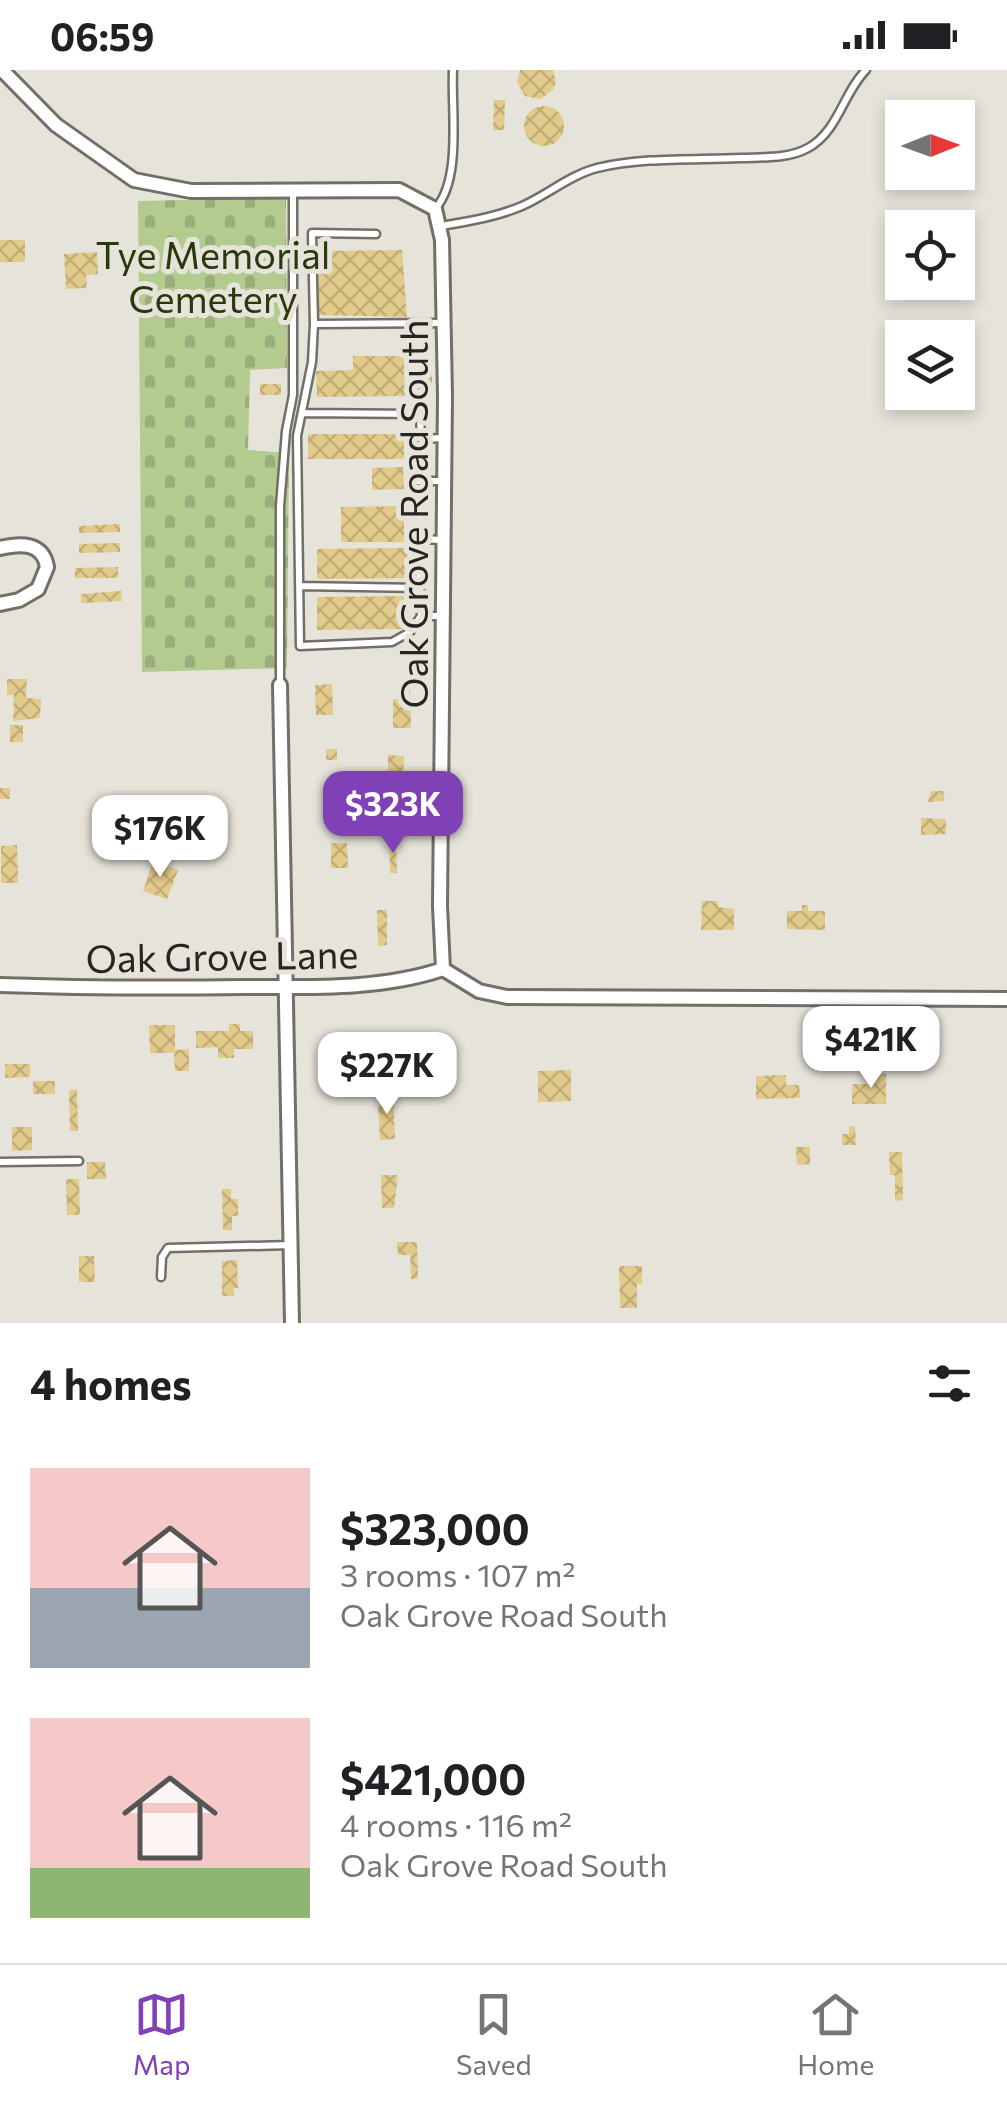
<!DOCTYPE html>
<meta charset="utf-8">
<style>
:root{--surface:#fff;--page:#f6f6f6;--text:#202124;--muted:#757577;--line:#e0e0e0;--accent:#8041b6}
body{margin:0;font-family:Commissioner,sans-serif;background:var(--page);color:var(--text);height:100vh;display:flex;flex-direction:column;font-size:38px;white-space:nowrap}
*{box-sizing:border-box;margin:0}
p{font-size:32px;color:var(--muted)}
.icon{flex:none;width:55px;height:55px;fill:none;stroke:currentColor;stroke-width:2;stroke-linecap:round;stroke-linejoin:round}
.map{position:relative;height:1253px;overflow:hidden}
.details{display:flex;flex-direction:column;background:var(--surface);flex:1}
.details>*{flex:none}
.needle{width:65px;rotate:89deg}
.buttons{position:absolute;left:885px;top:30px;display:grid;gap:20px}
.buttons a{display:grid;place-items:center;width:90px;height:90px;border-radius:0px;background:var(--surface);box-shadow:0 5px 15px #0003;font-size:50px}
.price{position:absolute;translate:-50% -85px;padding:0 22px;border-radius:20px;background:#fff;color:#222;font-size:32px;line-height:65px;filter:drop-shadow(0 2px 5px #0008)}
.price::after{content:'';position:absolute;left:50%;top:60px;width:30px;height:22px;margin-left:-15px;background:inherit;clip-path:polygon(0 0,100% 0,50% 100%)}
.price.on{background:var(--accent);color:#fff}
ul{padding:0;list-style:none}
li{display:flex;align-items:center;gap:30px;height:250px;padding:0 30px}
li span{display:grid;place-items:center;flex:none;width:280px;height:200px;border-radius:0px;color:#555}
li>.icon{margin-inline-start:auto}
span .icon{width:120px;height:120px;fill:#fffc;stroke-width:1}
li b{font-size:42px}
h2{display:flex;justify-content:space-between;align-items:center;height:120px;padding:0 30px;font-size:42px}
.status{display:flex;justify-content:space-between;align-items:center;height:70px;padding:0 50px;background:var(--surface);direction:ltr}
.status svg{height:28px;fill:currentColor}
.tab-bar{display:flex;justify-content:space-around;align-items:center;height:140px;border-top:2px solid var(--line);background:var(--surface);font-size:28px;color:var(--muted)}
.tab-bar a{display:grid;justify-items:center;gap:5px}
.tab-bar .on{color:var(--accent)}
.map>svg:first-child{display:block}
.cemetery{fill:url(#cemetery-stones)}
.building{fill:url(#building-cross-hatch)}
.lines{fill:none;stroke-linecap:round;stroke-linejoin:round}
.lane-casing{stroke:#726f67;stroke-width:11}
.street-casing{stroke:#726f67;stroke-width:18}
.lane{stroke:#fff;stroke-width:6}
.street{stroke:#fff;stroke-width:12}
.labels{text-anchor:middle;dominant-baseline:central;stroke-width:10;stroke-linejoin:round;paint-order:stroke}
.park-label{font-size:38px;fill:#2a390c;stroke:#e6e3da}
.street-label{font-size:38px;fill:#262522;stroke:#e6e3da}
</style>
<div class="status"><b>06:59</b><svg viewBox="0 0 49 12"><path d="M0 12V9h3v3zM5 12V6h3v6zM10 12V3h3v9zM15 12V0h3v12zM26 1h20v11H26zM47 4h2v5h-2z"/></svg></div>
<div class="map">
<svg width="1007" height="1253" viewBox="0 0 1007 1253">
<defs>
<pattern id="cemetery-stones" width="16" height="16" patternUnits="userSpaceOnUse" patternTransform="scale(2.5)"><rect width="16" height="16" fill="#b3cb8f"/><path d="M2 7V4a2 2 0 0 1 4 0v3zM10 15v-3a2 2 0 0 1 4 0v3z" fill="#9aae7b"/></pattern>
<pattern id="building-cross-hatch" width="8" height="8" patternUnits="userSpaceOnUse" patternTransform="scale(2.5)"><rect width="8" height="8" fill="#e2ca8a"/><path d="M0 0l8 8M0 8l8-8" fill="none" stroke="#c2ad77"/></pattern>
</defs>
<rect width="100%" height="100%" fill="#e6e3da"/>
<path class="cemetery" d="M 286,128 L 287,298 L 250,300 L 248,380 L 289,383 L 287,598 L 142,602 L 138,131 Z"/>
<path class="building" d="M 520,0 L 553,0 L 556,12 L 553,20 L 540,29 L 525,26 L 517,12 Z
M 494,30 L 505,30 L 504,60 L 493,60 Z
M524 56a20 20 0 1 1 40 0a20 20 0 1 1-40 0Z
M 0,170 L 25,170 L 25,192 L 0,192 Z
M 402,180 L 407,247 L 319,245 L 318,181 Z
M 97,182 L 98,204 L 86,205 L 87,218 L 66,219 L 64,184 Z
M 353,286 L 404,286 L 405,326 L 317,327 L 316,301 L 353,300 Z
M 408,289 L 432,289 L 432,319 L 409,320 Z
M 260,314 L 281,314 L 281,325 L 260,325 Z
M 308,364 L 404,364 L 404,389 L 308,389 Z
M 403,397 L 404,419 L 372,420 L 372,398 Z
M 404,436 L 404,472 L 341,472 L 341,437 Z
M 120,454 L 120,462 L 79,463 L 79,456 Z
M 120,473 L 120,482 L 79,483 L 79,474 Z
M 408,478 L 408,508 L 317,509 L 317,479 Z
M 118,497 L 118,508 L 75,508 L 75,498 Z
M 121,521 L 122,531 L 81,533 L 81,524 Z
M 408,526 L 409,559 L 317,560 L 317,527 Z
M 7,609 L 27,609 L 26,628 L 41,629 L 40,648 L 13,651 L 14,625 L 7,625 Z
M 402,611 L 410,611 L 411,658 L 393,658 L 393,629 L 402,629 Z
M 332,614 L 333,645 L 316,645 L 315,615 Z
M 10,655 L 23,655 L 23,672 L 10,672 Z
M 326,679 L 337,679 L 337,690 L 326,690 Z
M 388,685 L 404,686 L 403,705 L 388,705 Z
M 387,711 L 403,711 L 403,721 L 387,722 Z
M 0,718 L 10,718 L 10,729 L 0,729 Z
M 931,721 L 943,721 L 945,731 L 928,732 Z
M 921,748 L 946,749 L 946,764 L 921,765 Z
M 389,768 L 396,768 L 397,803 L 390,803 Z
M 331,773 L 347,773 L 348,798 L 331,798 Z
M 17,775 L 18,813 L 1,813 L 1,776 Z
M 153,791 L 178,800 L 167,829 L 143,821 Z
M 702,831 L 718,831 L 718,837 L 734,839 L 734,860 L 701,860 Z
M 802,835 L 808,835 L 808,841 L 825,841 L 825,860 L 787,859 L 787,841 L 802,841 Z
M 377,840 L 387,840 L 387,875 L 378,876 Z
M 229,954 L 240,954 L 240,961 L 253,961 L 253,979 L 234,979 L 234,988 L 218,988 L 218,977 L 196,978 L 196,961 L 229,961 Z
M 149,955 L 175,955 L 175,980 L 189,979 L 189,1001 L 175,1001 L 174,983 L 150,983 Z
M 362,967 L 403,967 L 403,984 L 362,984 Z
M 5,994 L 30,994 L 30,1007 L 5,1008 Z
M 571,1000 L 571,1031 L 538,1032 L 538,1001 Z
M 872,1004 L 886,1004 L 886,1034 L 852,1034 L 852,1014 L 872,1014 Z
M 786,1005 L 786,1015 L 799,1015 L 800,1028 L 756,1029 L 756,1006 Z
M 33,1011 L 55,1011 L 55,1024 L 33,1024 Z
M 77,1019 L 78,1061 L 70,1061 L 69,1020 Z
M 393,1019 L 395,1069 L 380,1070 L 378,1035 L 384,1034 L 383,1020 Z
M 849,1056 L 855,1056 L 856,1075 L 842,1075 L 842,1064 L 849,1064 Z
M 12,1057 L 32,1057 L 32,1080 L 12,1081 Z
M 796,1077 L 810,1077 L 810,1094 L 797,1095 Z
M 889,1082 L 902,1082 L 903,1130 L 895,1131 L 895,1105 L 890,1105 Z
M 87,1092 L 105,1092 L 106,1109 L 87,1109 Z
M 381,1105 L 398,1105 L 394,1138 L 382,1138 Z
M 66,1109 L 79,1109 L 80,1145 L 67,1145 Z
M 222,1119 L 231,1119 L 231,1129 L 238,1129 L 238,1146 L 232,1146 L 232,1160 L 223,1160 Z
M 397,1172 L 417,1172 L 418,1209 L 411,1209 L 410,1185 L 398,1185 Z
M 79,1186 L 94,1186 L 95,1212 L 79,1212 Z
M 237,1190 L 238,1218 L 234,1218 L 234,1226 L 222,1226 L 222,1191 Z
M 619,1196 L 642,1196 L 642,1214 L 637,1214 L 637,1238 L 620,1238 Z"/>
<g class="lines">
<defs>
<path id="lane" d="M 436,138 C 462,107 451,40 453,0
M 441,156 C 469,151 496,147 522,136 C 547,125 570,105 597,98 C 643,87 694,90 741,88 C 763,87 788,89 808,78 C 838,62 843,23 866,0
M 376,164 L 312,163 L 314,254 L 442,253
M 314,254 L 312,292 L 297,366 L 300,576 L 392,572 L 410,562 L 421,546 L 442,546
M 302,343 L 420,344 L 421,369 L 443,368
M 416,411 L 443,411
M 300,516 L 420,518 L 420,469 L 443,470
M 420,518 L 421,546
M 280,613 L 280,436 L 286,361 L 293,325 L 293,121
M 0,1092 L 79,1091
M 161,1207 L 162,1187 L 168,1178 L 291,1175"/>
<path id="street" d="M 2,0 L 56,55 L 134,110 L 191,121 L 399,120 L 435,139 L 442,170 L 445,326 L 440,836 L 443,899 L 479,921 L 507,927 L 1007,929
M 0,478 C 20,473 43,472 47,497 L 38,519 L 19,530 L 0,534
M 280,615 L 292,1253
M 0,915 C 82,918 164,918 245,917 C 310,917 381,920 443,899"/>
</defs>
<use href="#lane" class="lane-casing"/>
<use href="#street" class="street-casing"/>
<use href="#lane" class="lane"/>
<use href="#street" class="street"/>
</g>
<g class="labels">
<g class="park-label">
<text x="213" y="183">Tye Memorial<tspan x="213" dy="44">Cemetery</tspan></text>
</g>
<g class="street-label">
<text transform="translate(412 444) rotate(-90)">Oak Grove Road South</text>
<text transform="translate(222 885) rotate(-1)">Oak Grove Lane</text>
</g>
</g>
</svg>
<div class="buttons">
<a><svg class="needle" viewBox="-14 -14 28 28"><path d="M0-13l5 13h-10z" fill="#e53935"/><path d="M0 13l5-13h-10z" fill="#757577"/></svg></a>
<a><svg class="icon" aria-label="locate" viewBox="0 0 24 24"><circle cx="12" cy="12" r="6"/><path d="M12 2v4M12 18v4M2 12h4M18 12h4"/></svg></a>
<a><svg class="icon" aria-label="layers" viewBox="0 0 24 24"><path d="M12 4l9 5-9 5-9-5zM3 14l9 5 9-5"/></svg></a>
</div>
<b class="price on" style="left:393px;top:786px">$323K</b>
<b class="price" style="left:160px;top:810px">$176K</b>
<b class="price" style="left:871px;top:1021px">$421K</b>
<b class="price" style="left:387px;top:1047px">$227K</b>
</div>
<section class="details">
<h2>4 homes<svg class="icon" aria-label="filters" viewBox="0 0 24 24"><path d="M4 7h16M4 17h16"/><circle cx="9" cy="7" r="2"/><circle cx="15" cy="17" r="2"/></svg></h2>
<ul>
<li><span style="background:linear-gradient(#f6c9c9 60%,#9aa5b1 0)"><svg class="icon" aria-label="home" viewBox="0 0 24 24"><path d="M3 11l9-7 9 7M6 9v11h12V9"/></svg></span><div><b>$323,000</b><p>3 rooms · 107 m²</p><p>Oak Grove Road South</p></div></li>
<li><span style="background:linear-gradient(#f6c9c9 75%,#8fb573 0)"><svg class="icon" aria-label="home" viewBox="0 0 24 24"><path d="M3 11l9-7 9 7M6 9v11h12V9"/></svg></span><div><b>$421,000</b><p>4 rooms · 116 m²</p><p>Oak Grove Road South</p></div></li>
</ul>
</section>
<nav class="tab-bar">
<a class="on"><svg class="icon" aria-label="map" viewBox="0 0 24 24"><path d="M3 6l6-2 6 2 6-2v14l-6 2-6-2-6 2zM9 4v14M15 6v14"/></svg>Map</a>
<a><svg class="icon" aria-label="saved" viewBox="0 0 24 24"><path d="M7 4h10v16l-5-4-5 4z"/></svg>Saved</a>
<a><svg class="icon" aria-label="home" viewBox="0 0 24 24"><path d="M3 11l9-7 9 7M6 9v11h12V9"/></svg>Home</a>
</nav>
